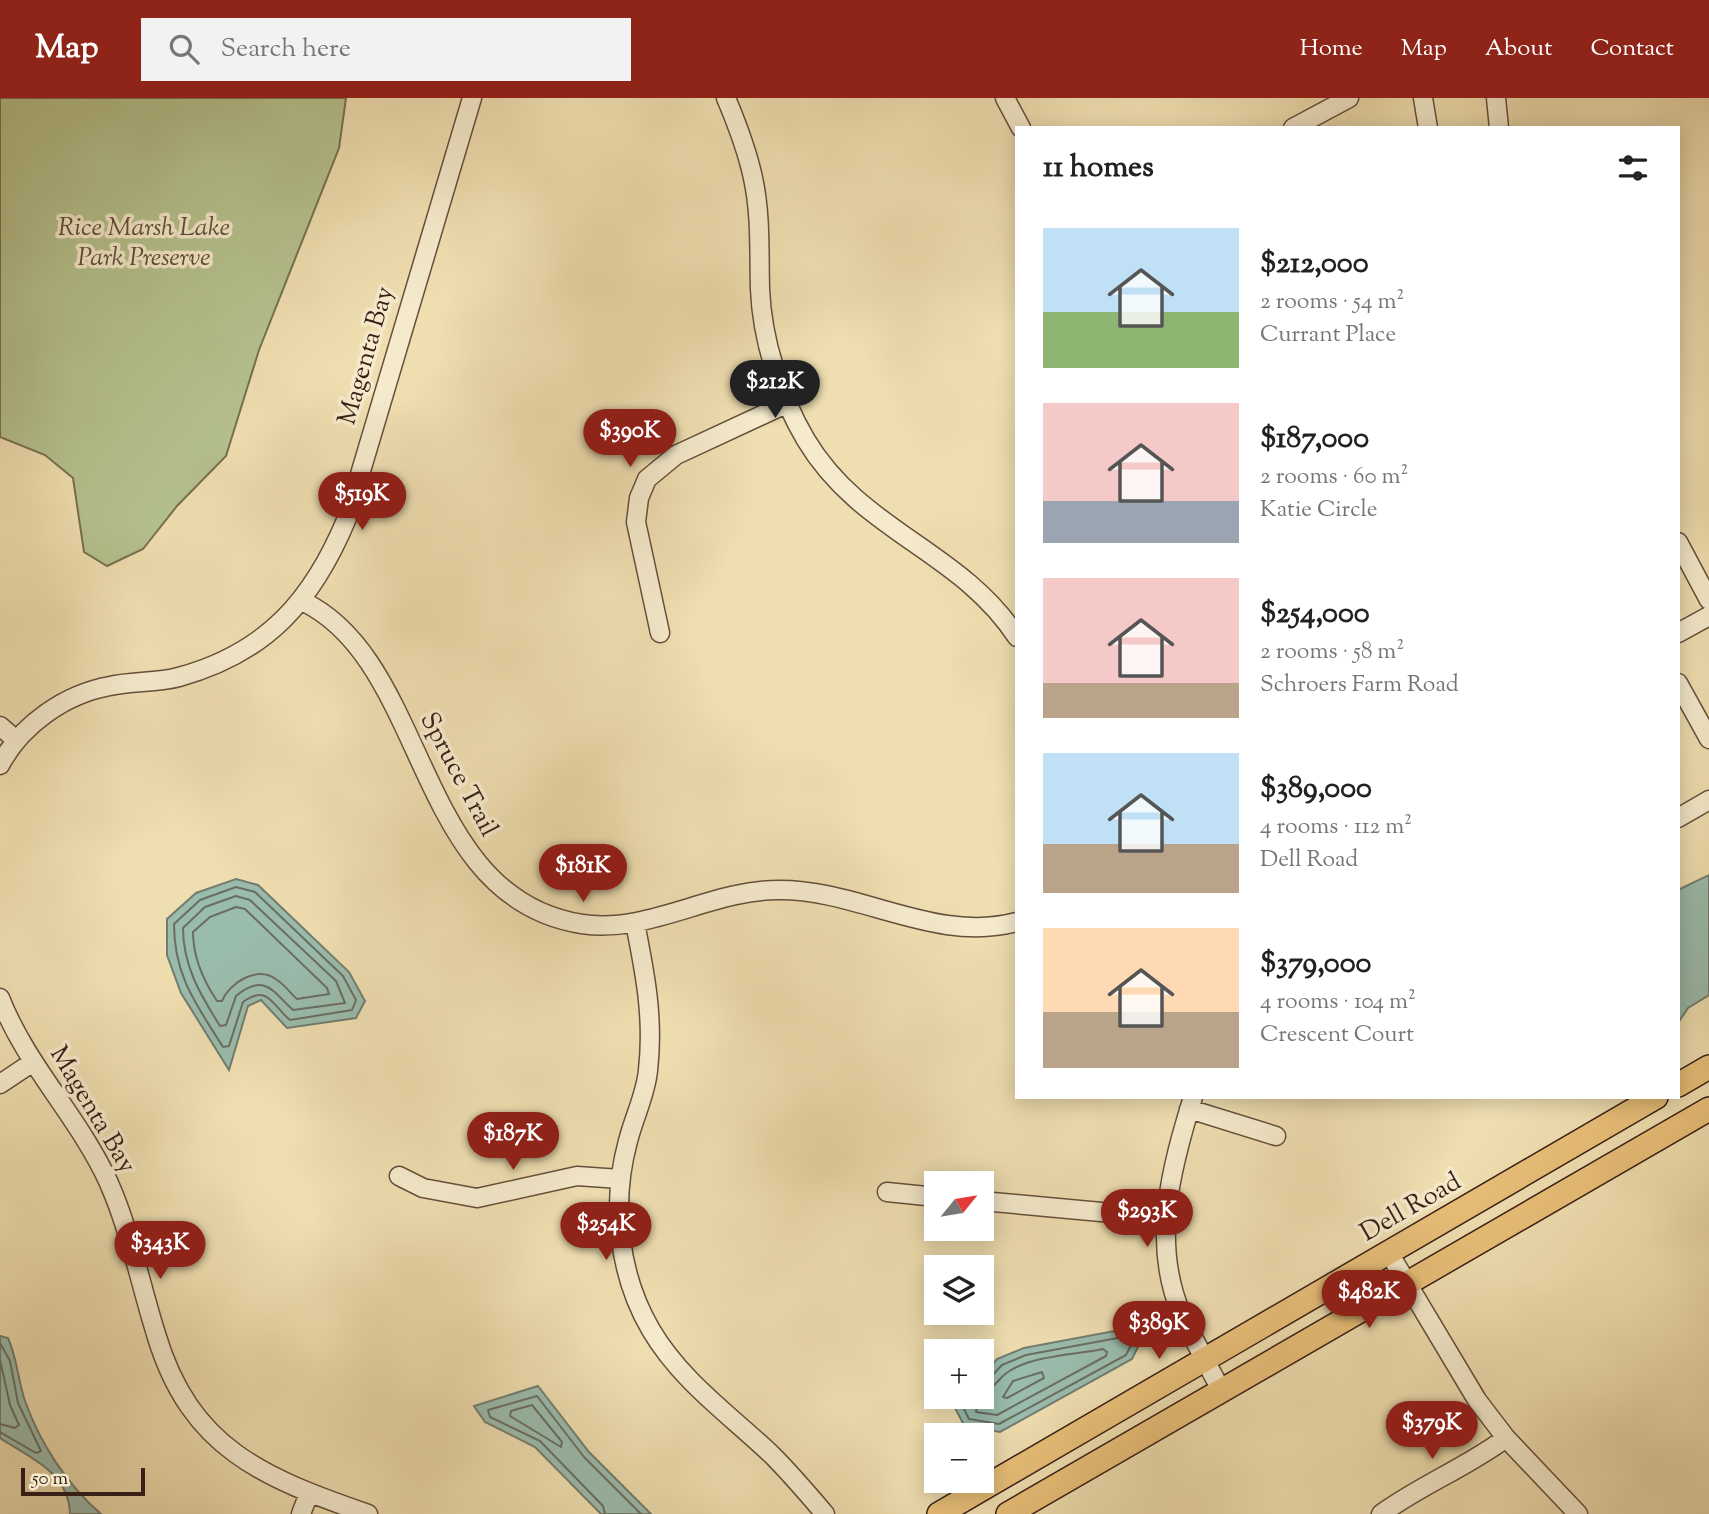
<!DOCTYPE html>
<meta charset="utf-8">
<style>
:root{--surface:#fff;--page:#f2f2f2;--text:#222;--muted:#767676;--accent:#8f2418}
body{margin:0;font-family:"Sorts Mill Goudy",serif;background:var(--page);color:var(--text);height:100vh;display:flex;flex-direction:column;font-size:26px;white-space:nowrap}
*{box-sizing:border-box;margin:0}
p{font-size:23px;color:var(--muted)}
.icon{flex:none;width:38px;height:38px;fill:none;stroke:currentColor;stroke-width:2;stroke-linecap:round;stroke-linejoin:round}
.map{position:relative;flex:1;overflow:hidden}
.side{position:absolute;left:1015px;top:28px;width:665px;height:973px;display:flex;flex-direction:column;background:var(--surface);border-radius:0px;box-shadow:0 4px 18px #0003}
.side>*{flex:none}
.needle{width:46px;rotate:60deg}
.tools{position:absolute;left:924px;top:1073px;display:grid;gap:14px}
.tools a{display:grid;place-items:center;width:70px;height:70px;border-radius:0px;background:var(--surface);box-shadow:0 4px 18px #0003;font-size:35px}
.scale{position:absolute;left:21px;bottom:18px;width:124px;box-sizing:border-box;padding-left:7px;border:4px solid #391f15;border-top:0;font-size:19px;line-height:24px;white-space:nowrap;color:#391f15;-webkit-text-stroke:5px #f5eacc;paint-order:stroke}
.price{position:absolute;translate:-50% -60px;padding:0 16px;border-radius:24px;background:var(--accent);color:#fff;font-size:23px;line-height:46px;filter:drop-shadow(0 2px 4px #0008)}
.price::after{content:'';position:absolute;left:50%;top:42px;width:21px;height:16px;margin-left:-10px;background:inherit;clip-path:polygon(0 0,100% 0,50% 100%)}
.price.on{background:#222;color:#fff}
ul{padding:0;list-style:none}
li{display:flex;align-items:center;gap:21px;height:175px;padding:0 28px}
li span{display:grid;place-items:center;flex:none;width:196px;height:140px;border-radius:0px;color:#555}
li>.icon{margin-inline-start:auto}
span .icon{width:84px;height:84px;fill:#fffc;stroke-width:1}
li b{font-size:30px}
h2{display:flex;justify-content:space-between;align-items:center;height:84px;padding:0 28px;font-size:30px}
header{display:flex;align-items:center;gap:42px;box-sizing:border-box;height:98px;padding:0 35px;background:var(--accent);color:#fff}
header strong{font-size:33px}
nav{display:flex;gap:38px;margin-inline-start:auto;font-size:24px}
.search{width:490px;height:63px;background:var(--page);display:flex;align-items:center;gap:18px;box-sizing:border-box;padding:0 24px;border-radius:0px;color:var(--muted);font-size:26px}
.map>svg:first-child{display:block}
.green{fill:#b5c28e;stroke:#777052;stroke-width:2}
.water{fill:#9abcad;stroke:#737d70;stroke-width:2}
.lines{fill:none;stroke-linecap:round;stroke-linejoin:round}
.shore{stroke:#6a6e61;stroke-width:2}
.minor-casing{stroke:#664f3c;stroke-width:21}
.major-casing{stroke:#391f15;stroke-width:26}
.minor{stroke:#f5eacc;stroke-width:18}
.major{stroke:#e8bf78;stroke-width:23}
.labels{text-anchor:middle;dominant-baseline:central;stroke-width:7;stroke-linejoin:round;paint-order:stroke}
.park-label{font-size:26px;font-style:italic;fill:#5e5039;stroke:#f5eacc}
.street-label{font-size:26px;fill:#391f15;stroke:#f5eacc}
</style>
<header>
<strong>Map</strong>
<div class="search"><svg class="icon" aria-label="search" viewBox="0 0 24 24"><circle cx="10" cy="10" r="6"/><path d="M15 15l6 6"/></svg>Search here</div>
<nav><a>Home</a><a>Map</a><a>About</a><a>Contact</a></nav>
</header>
<div class="map">
<svg width="1709" height="1416" viewBox="0 0 1709 1416">
<rect width="100%" height="100%" fill="#efdeb0"/>
<filter id="stains"><feTurbulence type="fractalNoise" baseFrequency=".00286" numOctaves="4"/><feColorMatrix values="0 0 0 0 .2 0 0 0 0 .09 0 0 0 0 .02 0 0 0 .5 -.17"/></filter>
<radialGradient id="worn" r=".72"><stop offset=".6" stop-color="#630" stop-opacity="0"/><stop offset="1" stop-color="#630" stop-opacity=".3"/></radialGradient>
<path class="green" d="M 0,0 L 346,0 L 339,50 L 259,252 L 226,358 L 177,408 L 143,451 L 107,468 L 84,454 L 73,380 L 45,357 L 0,339 Z"/>
<path class="water" d="M 1709,777 L 1709,897 L 1688,910 L 1678,925 L 1678,792 Z
M 236,781 L 258,787 L 349,874 L 365,903 L 356,920 L 287,930 L 261,902 L 248,908 L 229,972 L 181,895 L 167,857 L 167,821 L 196,795 Z
M 1125,1231 L 1142,1241 L 1132,1261 L 1000,1334 L 964,1327 L 955,1310 L 965,1299 L 982,1298 L 982,1279 L 997,1261 L 1024,1250 Z
M 0,1238 L 8,1240 C 17,1260 18,1282 25,1303 C 40,1345 67,1387 101,1416 L 70,1416 C 69,1374 30,1360 0,1340 Z
M 538,1288 L 589,1354 L 651,1416 L 601,1416 L 535,1349 L 485,1324 L 474,1308 Z"/>
<g class="lines">
<path class="shore" d="M 236,789 L 255,794 L 343,878 L 356,902 L 352,912 L 290,922 C 272,907 268,886 243,904 L 229,948 L 223,949 C 196,906 174,878 174,826 L 200,802 Z
M 236,798 L 250,802 L 336,883 L 345,905 L 293,912 C 273,894 265,874 236,898 L 226,927 L 220,928 C 200,896 183,868 183,830 L 205,809 Z
M 236,809 L 245,811 L 327,890 L 329,896 L 297,901 C 290,895 285,887 277,882 C 258,867 230,884 222,903 L 217,903 C 203,882 193,860 193,834 L 210,819 Z
M 0,1245 L 10,1263 L 18,1305 L 41,1353 L 36,1355 L 0,1334
M 0,1262 L 10,1307 L 19,1327 L 15,1330 L 0,1326
M 1042,1274 L 1044,1280 L 1007,1300 L 1003,1299 L 1013,1283 Z
M 970,1298 L 964,1311 L 969,1321 L 999,1326 L 1126,1257 L 1132,1245 L 1123,1239 L 1026,1257 L 1002,1267 L 989,1281 L 982,1283
M 979,1298 L 976,1314 L 997,1317 L 1106,1258 L 1107,1254 L 1103,1251 C 1074,1257 1033,1257 1008,1274 C 997,1281 996,1291 982,1292
M 532,1307 L 562,1344 L 561,1349 L 510,1318 L 511,1313 Z
M 605,1416 L 603,1408 L 540,1343 L 490,1319 L 488,1312 L 537,1298 L 584,1359 L 641,1416"/>
<defs>
<path id="minor" d="M 726,0 C 737,26 747,52 753,80 C 761,116 759,155 760,191 C 762,242 780,298 806,342 C 861,434 960,452 1017,539
M 1005,0 L 1021,30
M 1423,0 L 1428,30
M 1496,0 L 1499,30
M 1293,30 L 1349,0
M 1678,444 L 1709,502
M 302,503 C 430,563 413,800 582,826 C 649,836 711,792 778,792 C 859,791 935,846 1017,824
M 660,535 L 636,424 L 639,400 L 647,381 L 676,357 L 788,305
M 1678,535 L 1709,518
M 1678,585 L 1709,641
M 0,628 L 16,642
M 0,667 C 21,627 65,596 110,588 C 132,583 157,585 179,579 C 267,555 313,502 347,420 L 472,0
M 1678,720 L 1709,702
M 635,825 C 645,875 654,920 648,972 C 646,996 634,1019 628,1043 C 611,1105 618,1176 651,1232 C 681,1283 730,1317 772,1357 C 791,1376 808,1396 825,1416
M 0,900 C 26,967 78,1018 108,1083 C 130,1132 140,1185 156,1236 C 190,1351 264,1380 368,1416
M 0,986 L 33,964
M 1193,999 C 1171,1070 1151,1144 1181,1215 C 1193,1241 1208,1267 1221,1292
M 1189,1011 L 1276,1038
M 399,1078 L 423,1090 L 477,1100 L 577,1078 L 620,1081
M 887,1094 L 936,1099
M 982,1103 L 1166,1120
M 1389,1155 L 1477,1302 L 1506,1340 L 1578,1416
M 301,1416 L 309,1395
M 1381,1416 C 1421,1387 1467,1369 1506,1340"/>
<path id="major" d="M 1678,987 L 1709,969
M 939,1416 L 1656,999
M 1008,1416 L 1709,1011"/>
</defs>
<use href="#minor" class="minor-casing"/>
<use href="#major" class="major-casing"/>
<use href="#minor" class="minor"/>
<use href="#major" class="major"/>
</g>
<g class="labels">
<g class="park-label">
<text x="144" y="130">Rice Marsh Lake<tspan x="144" dy="30">Park Preserve</tspan></text>
</g>
<g class="street-label">
<text transform="translate(367 258) rotate(-74)">Magenta Bay</text>
<text transform="translate(458 677) rotate(62)">Spruce Trail</text>
<text transform="translate(92 1012) rotate(59)">Magenta Bay</text>
<text transform="translate(1411 1110) rotate(-30)">Dell Road</text>
</g>
</g>
<rect width="100%" height="100%" filter="url(#stains)"/>
<rect width="100%" height="100%" fill="url(#worn)"/>
</svg>
<div class="tools">
<a><svg class="needle" viewBox="-14 -14 28 28"><path d="M0-13l5 13h-10z" fill="#e53935"/><path d="M0 13l5-13h-10z" fill="#767676"/></svg></a>
<a><svg class="icon" aria-label="layers" viewBox="0 0 24 24"><path d="M12 4l9 5-9 5-9-5zM3 14l9 5 9-5"/></svg></a>
<a>+</a>
<a>−</a>
</div>
<div class="scale">50 m</div>
<b class="price on" style="left:775px;top:322px">$212K</b>
<b class="price" style="left:630px;top:371px">$390K</b>
<b class="price" style="left:362px;top:434px">$519K</b>
<b class="price" style="left:583px;top:806px">$181K</b>
<b class="price" style="left:513px;top:1074px">$187K</b>
<b class="price" style="left:1147px;top:1151px">$293K</b>
<b class="price" style="left:606px;top:1164px">$254K</b>
<b class="price" style="left:160px;top:1183px">$343K</b>
<b class="price" style="left:1369px;top:1232px">$482K</b>
<b class="price" style="left:1159px;top:1263px">$389K</b>
<b class="price" style="left:1432px;top:1363px">$379K</b>
<section class="side">
<h2>11 homes<svg class="icon" aria-label="filters" viewBox="0 0 24 24"><path d="M4 7h16M4 17h16"/><circle cx="9" cy="7" r="2"/><circle cx="15" cy="17" r="2"/></svg></h2>
<ul>
<li><span style="background:linear-gradient(#bfe0f5 60%,#8fb573 0)"><svg class="icon" aria-label="home" viewBox="0 0 24 24"><path d="M3 11l9-7 9 7M6 9v11h12V9"/></svg></span><div><b>$212,000</b><p>2 rooms · 54 m²</p><p>Currant Place</p></div></li>
<li><span style="background:linear-gradient(#f6c9c9 70%,#9aa5b1 0)"><svg class="icon" aria-label="home" viewBox="0 0 24 24"><path d="M3 11l9-7 9 7M6 9v11h12V9"/></svg></span><div><b>$187,000</b><p>2 rooms · 60 m²</p><p>Katie Circle</p></div></li>
<li><span style="background:linear-gradient(#f6c9c9 75%,#b9a48a 0)"><svg class="icon" aria-label="home" viewBox="0 0 24 24"><path d="M3 11l9-7 9 7M6 9v11h12V9"/></svg></span><div><b>$254,000</b><p>2 rooms · 58 m²</p><p>Schroers Farm Road</p></div></li>
<li><span style="background:linear-gradient(#bfe0f5 65%,#b9a48a 0)"><svg class="icon" aria-label="home" viewBox="0 0 24 24"><path d="M3 11l9-7 9 7M6 9v11h12V9"/></svg></span><div><b>$389,000</b><p>4 rooms · 112 m²</p><p>Dell Road</p></div></li>
<li><span style="background:linear-gradient(#ffd9b3 60%,#b9a48a 0)"><svg class="icon" aria-label="home" viewBox="0 0 24 24"><path d="M3 11l9-7 9 7M6 9v11h12V9"/></svg></span><div><b>$379,000</b><p>4 rooms · 104 m²</p><p>Crescent Court</p></div></li>
</ul>
</section>
</div>
